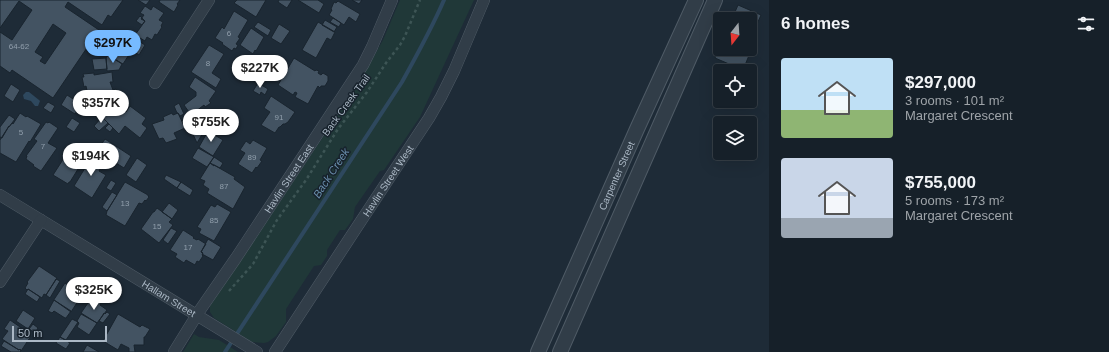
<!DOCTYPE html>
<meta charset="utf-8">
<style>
:root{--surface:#162029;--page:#232d35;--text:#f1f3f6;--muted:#9ea3a8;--line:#353e46;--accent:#76baff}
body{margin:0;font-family:Helvetica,sans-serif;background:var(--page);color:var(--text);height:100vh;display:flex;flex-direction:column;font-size:15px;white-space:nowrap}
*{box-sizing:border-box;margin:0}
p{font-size:13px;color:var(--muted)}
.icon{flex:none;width:22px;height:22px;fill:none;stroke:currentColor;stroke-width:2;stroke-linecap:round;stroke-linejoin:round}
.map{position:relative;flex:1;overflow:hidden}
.drawer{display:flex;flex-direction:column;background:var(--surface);width:340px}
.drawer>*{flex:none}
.needle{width:26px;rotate:197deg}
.fabs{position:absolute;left:713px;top:12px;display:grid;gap:8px}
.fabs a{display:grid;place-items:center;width:44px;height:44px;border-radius:4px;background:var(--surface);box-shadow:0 4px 16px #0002,0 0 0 1px var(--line);font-size:20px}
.scale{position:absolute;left:12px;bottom:10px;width:95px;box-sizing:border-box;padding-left:4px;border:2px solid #abb8c5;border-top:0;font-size:11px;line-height:14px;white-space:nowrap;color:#abb8c5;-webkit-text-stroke:3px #17222c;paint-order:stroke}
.price{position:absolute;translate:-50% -34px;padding:0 9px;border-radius:14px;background:#fff;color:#222;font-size:13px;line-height:26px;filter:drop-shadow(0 1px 2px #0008)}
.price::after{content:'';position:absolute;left:50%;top:24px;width:12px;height:9px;margin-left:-6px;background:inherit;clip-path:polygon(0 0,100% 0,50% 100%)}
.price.current{background:var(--accent);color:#111}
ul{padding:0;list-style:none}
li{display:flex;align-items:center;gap:12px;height:100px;padding:0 12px}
li span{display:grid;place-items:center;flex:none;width:112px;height:80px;border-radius:4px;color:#555}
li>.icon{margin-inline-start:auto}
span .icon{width:48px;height:48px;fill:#fffc;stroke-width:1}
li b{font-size:17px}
h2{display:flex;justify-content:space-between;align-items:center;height:48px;padding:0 12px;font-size:17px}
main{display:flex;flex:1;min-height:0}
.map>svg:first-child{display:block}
.green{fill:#203838}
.water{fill:#2e485e}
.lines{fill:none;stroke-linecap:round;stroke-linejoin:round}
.stream{stroke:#2e485e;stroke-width:4}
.building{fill:#435362;stroke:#19242e;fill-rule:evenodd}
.minor-casing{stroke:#4f5b66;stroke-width:12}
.tertiary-casing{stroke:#4f5b66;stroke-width:16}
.path{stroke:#3d5555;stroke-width:2.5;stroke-dasharray:3 3;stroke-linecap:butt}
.minor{stroke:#313d48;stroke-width:11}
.tertiary{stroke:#313d48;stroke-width:14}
.labels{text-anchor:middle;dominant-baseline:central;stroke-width:3;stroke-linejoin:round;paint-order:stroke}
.number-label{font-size:8px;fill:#919fac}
.street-label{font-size:10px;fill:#abb8c5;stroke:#17222c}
.water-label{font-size:11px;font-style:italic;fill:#698dab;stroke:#17222c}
</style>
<main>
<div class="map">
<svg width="769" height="352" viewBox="0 0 769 352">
<rect width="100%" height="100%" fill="#1e2b37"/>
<path class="green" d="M 400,0 L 474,0 L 420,117 L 384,170 L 380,171 L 355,207 L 353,219 L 345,230 L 340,230 L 327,250 L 327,256 L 321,265 L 314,266 L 286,309 L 286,322 L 276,336 L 268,342 L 264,343 L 252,342 L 214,318 L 210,312 L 210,306 L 359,83 L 383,40 Z
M 194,334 L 199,337 L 219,340 L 238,352 L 183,352 Z"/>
<path class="water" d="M 26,92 L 29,92 L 39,100 L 40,101 L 38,106 L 35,106 L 31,101 L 24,99 L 23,95 Z"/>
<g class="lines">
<path class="stream" d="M 225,352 L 402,82 C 417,55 432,28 444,0"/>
</g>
<path class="building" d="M 0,0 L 123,0 L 111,17 L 108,15 L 102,25 L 68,2 L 65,7 L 99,30 L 53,98 L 12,70 L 10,73 L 0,66 L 0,32 L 12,40 L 32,10 L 19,1 L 0,28 ZM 53,24 L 66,33 L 45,64 L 40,61 L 43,57 L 35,52 Z
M 138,0 L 150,0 L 146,5 Z
M 160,0 L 180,0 L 177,4 L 178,5 L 174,12 L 159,2 Z
M 237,0 L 266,0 L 256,17 L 234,3 Z
M 279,0 L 292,0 L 287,8 L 278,2 Z
M 298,0 L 318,0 L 324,4 L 319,13 Z
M 352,0 L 362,0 L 359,4 Z
M 338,1 L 360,14 L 356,22 L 349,17 L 344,25 L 329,15 L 332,10 L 331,9 L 334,2 L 336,3 Z
M 738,5 L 761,15 L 754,31 L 750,30 L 750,19 L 732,19 Z
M 145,6 L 151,10 L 153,6 L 164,13 L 159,20 L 163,22 L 161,26 L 162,27 L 157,35 L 155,34 L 152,40 L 147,37 L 145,41 L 135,35 L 145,21 L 141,19 L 144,15 L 140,13 Z
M 234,11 L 248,20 L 238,37 L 240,38 L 236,44 L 238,45 L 236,49 L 234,48 L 232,51 L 222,44 L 223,43 L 215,38 L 222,27 L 224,29 Z
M 140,16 L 145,21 L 142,25 L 136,21 Z
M 333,18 L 341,23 L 339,27 L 330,22 Z
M 325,20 L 337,27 L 334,32 L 322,25 Z
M 258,22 L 271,30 L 268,36 L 254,27 Z
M 318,22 L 335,32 L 331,40 L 327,38 L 316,58 L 302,50 Z
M 279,24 L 290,31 L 281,44 L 271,38 Z
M 251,28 L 264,37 L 256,51 L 255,50 L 253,54 L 240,45 Z
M 123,31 L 145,45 L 139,55 L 132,50 L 123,64 L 106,54 L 112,44 L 114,44 L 117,40 Z
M 209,45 L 224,54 L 212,73 L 221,79 L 216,88 L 191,72 Z
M 720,47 L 720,49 L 740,49 L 750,53 L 743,70 L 715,58 Z
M 108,55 L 122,64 L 119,70 L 107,71 L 106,58 Z
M 237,57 L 251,66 L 248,70 L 245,68 L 244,69 L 233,63 Z
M 106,58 L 107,69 L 94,70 L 92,59 Z
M 294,58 L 315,71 L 316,70 L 319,71 L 318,73 L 321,75 L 323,73 L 328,76 L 328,81 L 325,86 L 321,86 L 320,88 L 318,86 L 308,104 L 295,97 L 297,93 L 295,92 L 293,95 L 278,85 Z
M 257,61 L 271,69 L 262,83 L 248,75 Z
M 112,72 L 113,82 L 110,82 L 113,90 L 116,89 L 121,98 L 104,108 L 95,110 L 94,106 L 91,107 L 86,95 L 88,95 L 86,86 L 84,87 L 82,77 L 84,77 L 83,74 L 94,73 L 94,75 Z
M 195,77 L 216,91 L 209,101 L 211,103 L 205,107 L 204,105 L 191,115 L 184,105 L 196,96 L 196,92 L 189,87 Z
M 258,83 L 268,89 L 265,95 L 261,92 L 260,95 L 253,91 Z
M 11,84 L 20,90 L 13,102 L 4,96 Z
M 67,95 L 81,104 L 75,114 L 61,105 Z
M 271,96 L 295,112 L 288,122 L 285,124 L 283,124 L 280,127 L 279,127 L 275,133 L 261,125 L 270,112 L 264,108 Z
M 48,102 L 55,106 L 51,113 L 43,108 Z
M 179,103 L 184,114 L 180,116 L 178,113 L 177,113 L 174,106 Z
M 116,106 L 126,112 L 130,106 L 146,118 L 142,124 L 147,128 L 140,138 L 125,126 L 119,134 L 102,117 Z
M 103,107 L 104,107 L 107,112 L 98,118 L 94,113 Z
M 20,113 L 26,117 L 27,116 L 41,124 L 30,142 L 29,141 L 16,162 L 0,153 L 0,140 L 9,126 L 9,127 L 12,123 L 13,124 Z
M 172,113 L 173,115 L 178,113 L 185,128 L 174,133 L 177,139 L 166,143 L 163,138 L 159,139 L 152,124 L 164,120 L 163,117 Z
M 9,115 L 15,119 L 9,127 L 9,126 L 2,138 L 0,137 L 0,127 Z
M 198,116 L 204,131 L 197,143 L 187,121 Z
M 102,117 L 108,123 L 99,131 L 94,126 Z
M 72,118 L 80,123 L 74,132 L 66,127 Z
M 46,122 L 48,123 L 49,122 L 58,128 L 48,143 L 57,148 L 41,171 L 33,166 L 34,165 L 26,159 L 27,156 L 26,156 L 37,141 L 34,139 Z
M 109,124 L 113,128 L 110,132 L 105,128 Z
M 208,131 L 223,140 L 213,156 L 199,147 Z
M 105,139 L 131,156 L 124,168 L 97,151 Z
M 253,140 L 267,148 L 260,160 L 262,161 L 257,168 L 256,167 L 252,173 L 238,164 L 245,153 L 240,150 L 246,141 L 250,144 Z
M 71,147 L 85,155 L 84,157 L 86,158 L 82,164 L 80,163 L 77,168 L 78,169 L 70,182 L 69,182 L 68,184 L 53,175 Z
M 198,148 L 214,157 L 207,167 L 192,158 Z
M 98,152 L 107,157 L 104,162 L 95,157 Z
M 93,155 L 106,164 L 102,170 L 100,169 L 99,171 L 106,175 L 92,198 L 74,186 Z
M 214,157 L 223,163 L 220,168 L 210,163 Z
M 137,158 L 147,165 L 136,182 L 126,175 Z
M 210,163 L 214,166 L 214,165 L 235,177 L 234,179 L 245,187 L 233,209 L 207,193 L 209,189 L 203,185 L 205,181 L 200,179 Z
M 166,175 L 181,182 L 177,188 L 164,179 Z
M 111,180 L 116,183 L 111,191 L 106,188 Z
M 125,182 L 148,195 L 148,196 L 149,197 L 146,201 L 145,200 L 142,204 L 139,203 L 125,226 L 106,215 L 107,211 Z
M 181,182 L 193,190 L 190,196 L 177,188 Z
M 112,192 L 117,195 L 107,211 L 102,207 Z
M 169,203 L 178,210 L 172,219 L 162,212 Z
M 217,204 L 231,212 L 214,241 L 199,233 L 201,229 L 197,227 L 211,205 L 215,207 Z
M 157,208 L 172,219 L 169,222 L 173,225 L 159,243 L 141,229 L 153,212 L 154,212 Z
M 171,228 L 177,231 L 168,244 L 163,240 Z
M 183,230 L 194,237 L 193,238 L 197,240 L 198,239 L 206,244 L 201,252 L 203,253 L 202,255 L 203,256 L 199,262 L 197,261 L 195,265 L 186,260 L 184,263 L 175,257 L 177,254 L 170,250 Z
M 208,239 L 221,247 L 213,260 L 202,254 L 203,253 L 201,252 Z
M 39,266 L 57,278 L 46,295 L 44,294 L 42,298 L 28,289 L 27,290 L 25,288 L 28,283 L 27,282 Z
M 56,279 L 60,281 L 50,298 L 46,295 Z
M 65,283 L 82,295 L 71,312 L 54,300 L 53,301 Z
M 28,289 L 40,297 L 37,302 L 25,294 Z
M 92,298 L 101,303 L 100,305 L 107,310 L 97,323 L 81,313 L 90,300 L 90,301 Z
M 54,300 L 71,311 L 66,318 L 65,318 L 54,311 L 52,313 L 48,311 Z
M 23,310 L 35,318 L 28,329 L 16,321 Z
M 107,312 L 110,314 L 103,323 L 99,321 L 104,313 L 105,314 Z
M 81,314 L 97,323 L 89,335 L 77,327 L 79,323 L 77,321 Z
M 118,314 L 140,327 L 142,325 L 150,329 L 145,337 L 144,337 L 144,345 L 134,345 L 135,352 L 129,352 L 129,348 L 121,344 L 118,350 L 103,341 Z
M 72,319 L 78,322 L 66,340 L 60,337 Z
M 10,320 L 30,334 L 30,335 L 31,336 L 21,351 L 20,349 L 19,350 L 2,339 L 8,331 L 4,329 Z
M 33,324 L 38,328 L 35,333 L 29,329 Z
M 60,337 L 70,343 L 66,349 L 56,343 Z
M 4,341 L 19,350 L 20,349 L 21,351 L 20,352 L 11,352 L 1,346 Z
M 87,345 L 99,352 L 83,352 Z"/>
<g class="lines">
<defs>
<g id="minor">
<path d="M 155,83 L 209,0"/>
<path id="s1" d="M 0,195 L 257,352"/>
<path d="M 0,282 L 41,220"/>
<path id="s2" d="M 174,352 L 200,310 L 236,258 L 363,65 L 372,47 L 392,0"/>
<path id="s3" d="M 275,352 L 357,227 L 429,118 L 441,97 L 454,71 L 484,0"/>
</g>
<g id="tertiary">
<path id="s4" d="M 538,352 L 637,129 L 696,0"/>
<path d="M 560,352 L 715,0"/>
</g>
</defs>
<use href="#minor" class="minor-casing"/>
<use href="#tertiary" class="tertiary-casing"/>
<path class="path" d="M 229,291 L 253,264 L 277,220 L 306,180 L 338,129 L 367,92 L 386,63 L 400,45 L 405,36 L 420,0"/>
<use href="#minor" class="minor"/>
<use href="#tertiary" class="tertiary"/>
</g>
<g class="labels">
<g class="number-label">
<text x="229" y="33">6</text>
<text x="19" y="46">64-62</text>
<text x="208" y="63">8</text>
<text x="279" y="117">91</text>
<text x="21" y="132">5</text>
<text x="43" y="146">7</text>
<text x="252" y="157">89</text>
<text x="224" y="186">87</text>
<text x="125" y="203">13</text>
<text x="214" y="220">85</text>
<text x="157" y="226">15</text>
<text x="188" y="247">17</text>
</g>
<g class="street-label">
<text transform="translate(346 105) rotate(-54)">Back Creek Trail</text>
<text stroke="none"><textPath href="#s4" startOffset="193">Carpenter Street</textPath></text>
<text stroke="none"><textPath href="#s2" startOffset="208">Havlin Street East</textPath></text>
<text stroke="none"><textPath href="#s3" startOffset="205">Havlin Street West</textPath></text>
<text stroke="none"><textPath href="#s1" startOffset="198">Hallam Street</textPath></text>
</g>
<g class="water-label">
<text transform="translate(331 173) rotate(-57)">Back Creek</text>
</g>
</g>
</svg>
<div class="fabs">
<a><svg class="needle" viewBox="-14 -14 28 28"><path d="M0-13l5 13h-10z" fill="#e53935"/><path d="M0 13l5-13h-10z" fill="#9ea3a8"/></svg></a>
<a><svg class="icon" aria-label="locate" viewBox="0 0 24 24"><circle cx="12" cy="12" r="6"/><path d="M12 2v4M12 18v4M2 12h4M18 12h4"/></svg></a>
<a><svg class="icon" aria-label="layers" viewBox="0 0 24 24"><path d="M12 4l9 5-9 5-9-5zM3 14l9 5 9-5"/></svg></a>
</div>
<div class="scale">50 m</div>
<b class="price current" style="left:113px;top:64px">$297K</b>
<b class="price" style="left:260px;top:89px">$227K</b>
<b class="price" style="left:101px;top:124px">$357K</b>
<b class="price" style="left:211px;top:143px">$755K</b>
<b class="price" style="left:91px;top:177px">$194K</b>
<b class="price" style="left:94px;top:311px">$325K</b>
</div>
<section class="drawer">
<h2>6 homes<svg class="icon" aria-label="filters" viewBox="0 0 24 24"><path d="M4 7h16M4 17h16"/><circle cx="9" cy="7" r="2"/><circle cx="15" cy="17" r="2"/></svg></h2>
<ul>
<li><span style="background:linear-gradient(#bfe0f5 65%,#8fb573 0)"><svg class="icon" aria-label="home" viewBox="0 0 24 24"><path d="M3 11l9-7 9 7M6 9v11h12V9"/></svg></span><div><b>$297,000</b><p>3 rooms · 101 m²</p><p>Margaret Crescent</p></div></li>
<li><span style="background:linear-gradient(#c9d6e8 75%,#9aa5b1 0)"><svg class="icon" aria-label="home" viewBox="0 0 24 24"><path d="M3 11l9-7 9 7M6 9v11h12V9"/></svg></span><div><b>$755,000</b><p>5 rooms · 173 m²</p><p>Margaret Crescent</p></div></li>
</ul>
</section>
</main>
